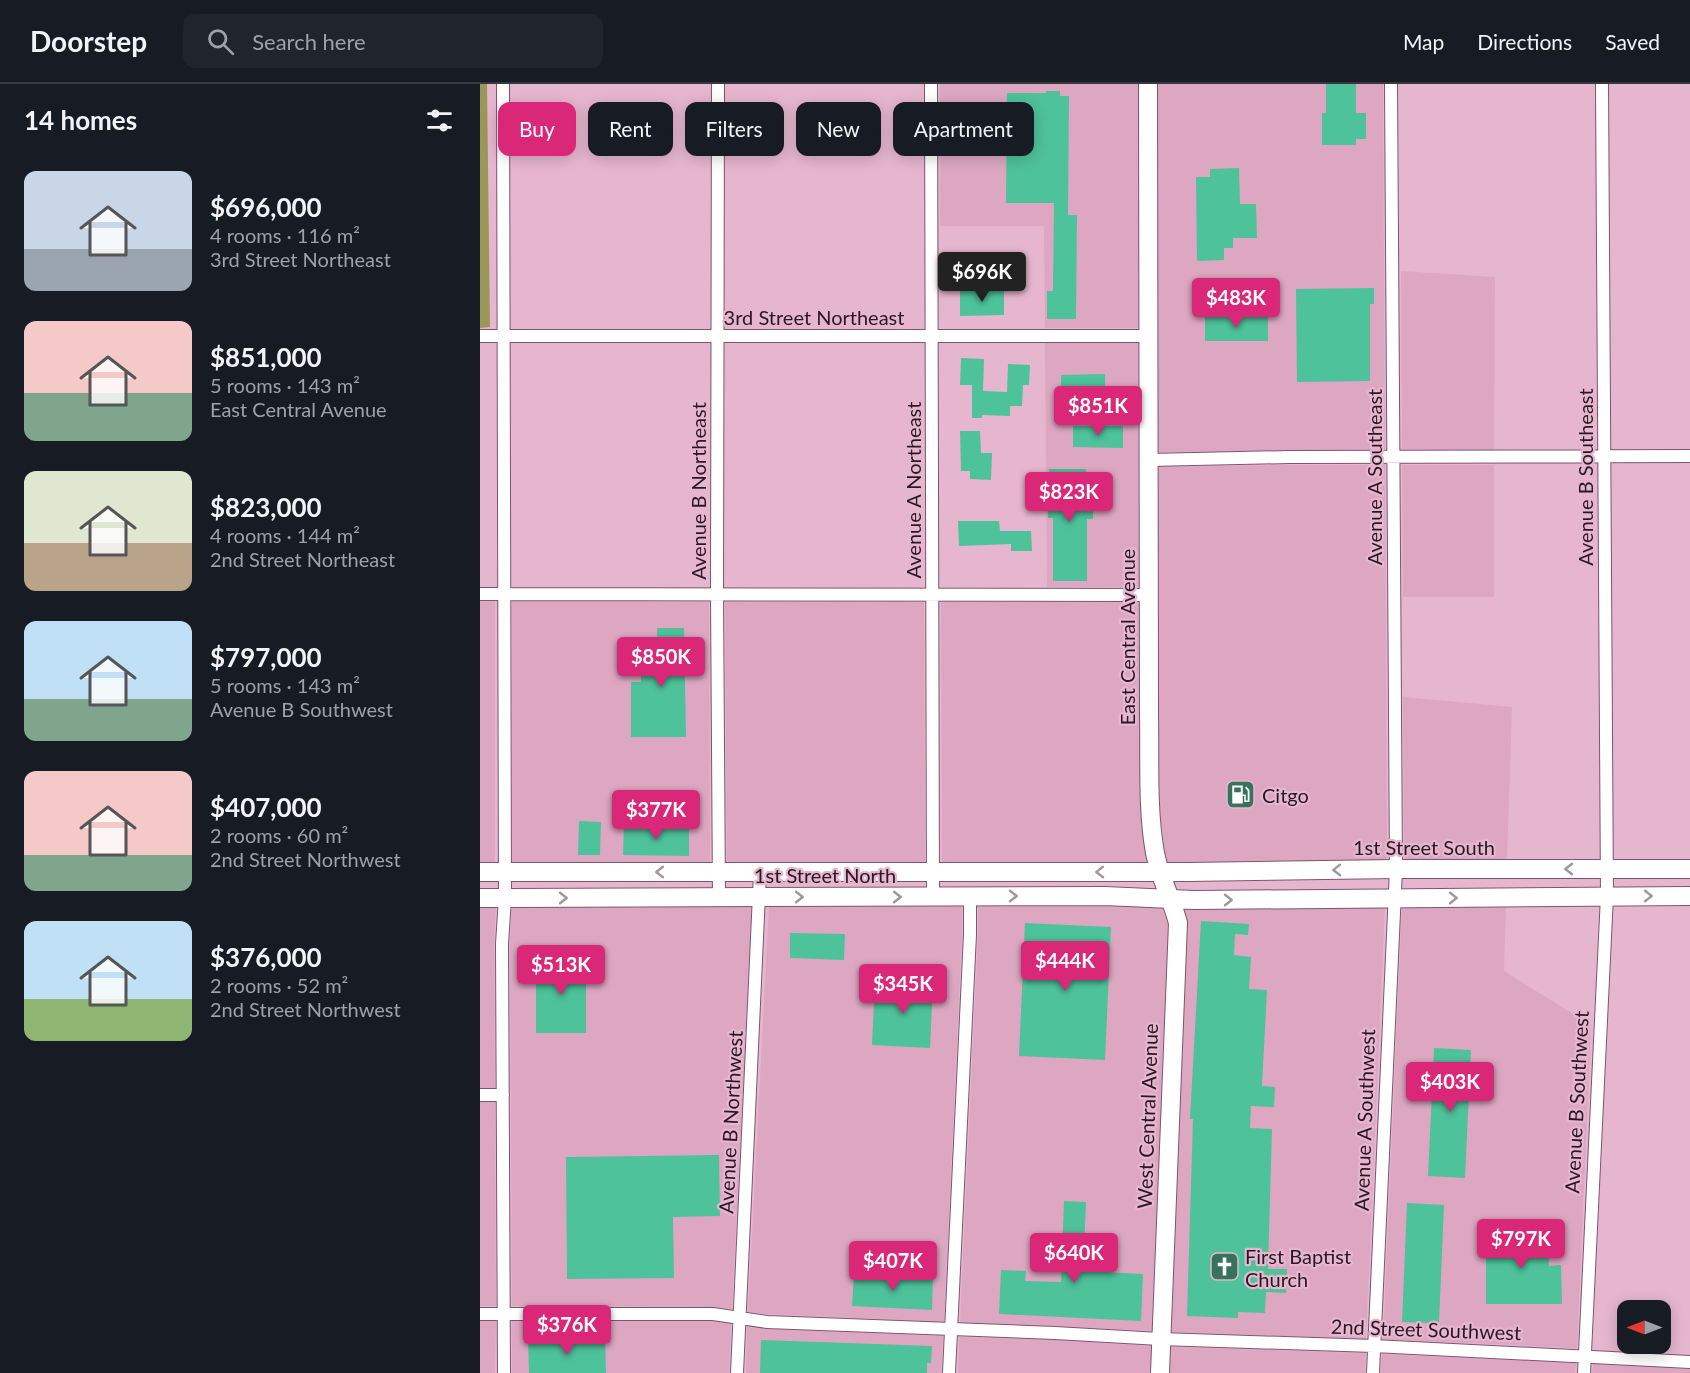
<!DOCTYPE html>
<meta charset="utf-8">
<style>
:root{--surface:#171b24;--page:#20242c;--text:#f1f3f6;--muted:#9ea1a6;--line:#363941;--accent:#db2777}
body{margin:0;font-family:Lato,sans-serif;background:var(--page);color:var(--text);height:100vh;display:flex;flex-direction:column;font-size:22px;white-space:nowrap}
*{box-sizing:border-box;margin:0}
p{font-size:20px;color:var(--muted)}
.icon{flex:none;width:33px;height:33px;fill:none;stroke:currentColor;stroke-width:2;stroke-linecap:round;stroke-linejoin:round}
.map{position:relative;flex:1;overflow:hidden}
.side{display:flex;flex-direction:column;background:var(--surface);width:480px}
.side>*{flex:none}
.banner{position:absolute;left:18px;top:18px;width:570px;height:54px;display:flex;gap:12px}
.needle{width:39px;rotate:270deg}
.fabs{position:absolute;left:1137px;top:1216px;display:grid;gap:12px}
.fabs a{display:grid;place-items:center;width:54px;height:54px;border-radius:12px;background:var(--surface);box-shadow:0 3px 15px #0003;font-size:30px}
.price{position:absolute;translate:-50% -51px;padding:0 14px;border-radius:6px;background:var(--accent);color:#fff;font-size:20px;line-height:39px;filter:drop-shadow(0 2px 3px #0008)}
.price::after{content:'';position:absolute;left:50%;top:36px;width:18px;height:14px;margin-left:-9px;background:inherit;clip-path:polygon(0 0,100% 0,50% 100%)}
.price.on{background:#222;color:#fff}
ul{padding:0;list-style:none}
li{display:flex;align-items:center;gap:18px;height:150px;padding:0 24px}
li span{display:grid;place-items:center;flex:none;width:168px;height:120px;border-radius:12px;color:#555}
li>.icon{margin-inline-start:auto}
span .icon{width:72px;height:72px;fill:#fffc;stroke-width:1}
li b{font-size:26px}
h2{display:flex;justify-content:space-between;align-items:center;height:72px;padding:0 24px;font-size:26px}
.tag{padding:0 21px;border-radius:12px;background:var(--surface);box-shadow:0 3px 15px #0003;font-size:21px;line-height:54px}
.tag.on{background:var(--accent);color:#fff}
header{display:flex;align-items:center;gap:36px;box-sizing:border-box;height:84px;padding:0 30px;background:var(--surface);border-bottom:2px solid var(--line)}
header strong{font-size:28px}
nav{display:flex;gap:33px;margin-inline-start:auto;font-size:21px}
.search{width:420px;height:54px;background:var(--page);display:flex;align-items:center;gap:15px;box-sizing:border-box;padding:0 21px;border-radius:12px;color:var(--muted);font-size:22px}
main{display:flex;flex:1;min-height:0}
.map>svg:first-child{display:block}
.built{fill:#dda7c2}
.green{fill:#9a9858}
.building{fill:#4ec29b}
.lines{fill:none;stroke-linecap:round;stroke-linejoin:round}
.street-casing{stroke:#7f556b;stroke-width:14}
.secondary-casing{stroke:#7f556b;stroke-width:20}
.street{stroke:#fff;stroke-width:12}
.secondary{stroke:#fff;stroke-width:18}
.oneway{stroke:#9f979b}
.labels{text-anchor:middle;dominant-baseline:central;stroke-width:4.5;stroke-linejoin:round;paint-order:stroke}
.street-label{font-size:20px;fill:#291821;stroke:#e6b6ce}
.poi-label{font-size:20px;fill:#291821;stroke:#e6b6ce;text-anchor:start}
</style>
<header>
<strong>Doorstep</strong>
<div class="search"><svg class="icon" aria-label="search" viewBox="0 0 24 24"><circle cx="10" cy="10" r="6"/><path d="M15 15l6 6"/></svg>Search here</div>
<nav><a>Map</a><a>Directions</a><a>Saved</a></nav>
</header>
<main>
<section class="side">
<h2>14 homes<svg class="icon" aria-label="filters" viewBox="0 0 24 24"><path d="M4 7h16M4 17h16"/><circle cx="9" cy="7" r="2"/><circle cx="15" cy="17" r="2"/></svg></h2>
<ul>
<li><span style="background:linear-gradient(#c9d6e8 65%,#9aa5b1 0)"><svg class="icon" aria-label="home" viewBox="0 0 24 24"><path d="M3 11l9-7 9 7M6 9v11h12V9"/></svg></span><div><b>$696,000</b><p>4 rooms · 116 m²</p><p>3rd Street Northeast</p></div></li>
<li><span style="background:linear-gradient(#f6c9c9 60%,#7fa58c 0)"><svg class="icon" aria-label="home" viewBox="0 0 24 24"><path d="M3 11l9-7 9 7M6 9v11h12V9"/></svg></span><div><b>$851,000</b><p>5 rooms · 143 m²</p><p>East Central Avenue</p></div></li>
<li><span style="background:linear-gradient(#dfe7d0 60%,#b9a48a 0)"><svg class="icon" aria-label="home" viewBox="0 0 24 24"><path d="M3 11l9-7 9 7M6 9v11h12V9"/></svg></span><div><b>$823,000</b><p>4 rooms · 144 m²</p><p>2nd Street Northeast</p></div></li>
<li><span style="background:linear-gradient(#bfe0f5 65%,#7fa58c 0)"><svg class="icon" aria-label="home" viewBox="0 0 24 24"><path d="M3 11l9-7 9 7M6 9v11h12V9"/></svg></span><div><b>$797,000</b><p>5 rooms · 143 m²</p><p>Avenue B Southwest</p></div></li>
<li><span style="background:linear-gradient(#f6c9c9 70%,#7fa58c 0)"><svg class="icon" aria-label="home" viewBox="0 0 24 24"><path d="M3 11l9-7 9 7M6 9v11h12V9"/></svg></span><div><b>$407,000</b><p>2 rooms · 60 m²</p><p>2nd Street Northwest</p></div></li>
<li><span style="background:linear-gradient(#bfe0f5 65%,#8fb573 0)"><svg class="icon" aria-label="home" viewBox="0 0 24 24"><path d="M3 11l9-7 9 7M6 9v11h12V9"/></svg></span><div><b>$376,000</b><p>2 rooms · 52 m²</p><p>2nd Street Northwest</p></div></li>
</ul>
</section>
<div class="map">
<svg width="1210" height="1289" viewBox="0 0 1210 1289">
<rect width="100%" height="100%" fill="#e6b6ce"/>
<path class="built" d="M 460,0 L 660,0 L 660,244 L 565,244 L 564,142 L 460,142 Z
M 677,0 L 903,0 L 905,367 L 678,368 Z
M 921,187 L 1015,193 L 1014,366 L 922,367 Z
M 565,259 L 660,259 L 661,503 L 567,503 Z
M 809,381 L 905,381 L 907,778 L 686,780 L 680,726 L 677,629 L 678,383 Z
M 922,381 L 1014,381 L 1014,513 L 923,513 L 923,516 Z
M 15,517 L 15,780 L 0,781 L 0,518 Z
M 32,517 L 229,518 L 230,781 L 32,780 Z
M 245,518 L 444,518 L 445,781 L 247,782 Z
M 461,518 L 661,518 L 669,780 L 462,781 Z
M 923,613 L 1032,623 L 1027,778 L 924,777 Z
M 482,820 L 482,849 L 464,1238 L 287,1230 L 268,1228 L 289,821 Z
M 498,820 L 624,820 L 684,822 L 689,840 L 672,1247 L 480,1238 L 498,850 Z
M 16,821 L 14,860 L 15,1004 L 0,1004 L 0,822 Z
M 32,821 L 272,821 L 252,1225 L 233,1223 L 32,1222 L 30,860 Z
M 905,821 L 886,1255 L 689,1248 L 702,823 Z
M 922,821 L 1026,821 L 1024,887 L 1111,941 L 1097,1264 L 903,1255 Z
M 0,1018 L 15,1018 L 16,1222 L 0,1222 Z
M 0,1237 L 16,1237 L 15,1289 L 0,1289 Z
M 32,1237 L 233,1237 L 251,1240 L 249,1289 L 32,1289 Z
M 267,1243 L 286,1245 L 463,1252 L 461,1289 L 266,1289 Z
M 479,1253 L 574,1256 L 672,1262 L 671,1289 L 478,1289 Z
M 688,1263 L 886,1269 L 885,1289 L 688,1289 Z
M 902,1270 L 1096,1279 L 1095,1289 L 901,1289 Z
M 1113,1280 L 1210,1285 L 1210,1289 L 1112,1289 Z"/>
<path class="green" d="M 0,0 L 7,0 L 10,243 L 0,244 Z"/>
<path class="building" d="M 846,0 L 876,0 L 876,29 L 886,29 L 886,55 L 876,55 L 876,61 L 842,61 L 842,29 L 846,29 Z
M 566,7 L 580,7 L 580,12 L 589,12 L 588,131 L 597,131 L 596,235 L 567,235 L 567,207 L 573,207 L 574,119 L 526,119 L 527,9 L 566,9 Z
M 759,84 L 760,120 L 776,120 L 777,154 L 753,154 L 753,164 L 744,164 L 744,176 L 717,177 L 716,93 L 730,93 L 730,85 Z
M 894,204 L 894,220 L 890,220 L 890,297 L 817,298 L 816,205 Z
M 524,206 L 524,231 L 480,232 L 480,207 Z
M 725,233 L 788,233 L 788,257 L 725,257 Z
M 481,274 L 504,275 L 503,307 L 527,308 L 528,280 L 550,281 L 549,301 L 543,301 L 542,322 L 530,322 L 530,332 L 502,331 L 502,334 L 492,334 L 492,301 L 480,301 Z
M 625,290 L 625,319 L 581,320 L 581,291 Z
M 593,342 L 643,342 L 643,364 L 593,363 Z
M 480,347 L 500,347 L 501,369 L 512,369 L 511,396 L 490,395 L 490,387 L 481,387 Z
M 569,385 L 606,385 L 606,417 L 613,417 L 613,435 L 607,435 L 607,497 L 573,497 L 573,434 L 568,434 Z
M 478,437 L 519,437 L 520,447 L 551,447 L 552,467 L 531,467 L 531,460 L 479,462 Z
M 177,544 L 204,544 L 206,653 L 151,653 L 151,598 L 161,598 L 161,562 L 177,562 Z
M 99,737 L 121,738 L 120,771 L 98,771 Z
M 144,741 L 209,742 L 209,772 L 143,771 Z
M 721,837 L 769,840 L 768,851 L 755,850 L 754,871 L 771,873 L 769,905 L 787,906 L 782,1002 L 795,1003 L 794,1023 L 771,1022 L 770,1044 L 792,1045 L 788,1185 L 807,1185 L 806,1209 L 786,1208 L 785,1229 L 758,1228 L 758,1234 L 707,1232 L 713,1035 L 710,1035 Z
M 545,839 L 631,843 L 625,976 L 539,972 Z
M 310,849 L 365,850 L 364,876 L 310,874 Z
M 56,874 L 106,874 L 106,949 L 56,949 Z
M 395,898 L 453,900 L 450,964 L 392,961 Z
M 954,964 L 991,966 L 985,1094 L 948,1092 Z
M 239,1071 L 240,1132 L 193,1133 L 194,1194 L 87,1195 L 86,1073 Z
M 584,1117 L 606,1118 L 603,1187 L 663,1190 L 661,1237 L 519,1230 L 521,1186 L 546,1187 L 545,1197 L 581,1198 Z
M 927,1119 L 964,1121 L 959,1239 L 922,1238 Z
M 1068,1149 L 1069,1182 L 1081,1181 L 1082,1220 L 1006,1220 L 1006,1150 Z
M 374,1189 L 453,1193 L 452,1226 L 372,1222 Z
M 48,1255 L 125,1255 L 126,1289 L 49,1289 Z
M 281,1256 L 452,1262 L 451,1279 L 447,1279 L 447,1289 L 280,1289 Z"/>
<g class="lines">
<defs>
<path id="street" d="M 23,0 L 25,814 L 22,860 L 24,1289
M 238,0 L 237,510 L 239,813
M 451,0 L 453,813
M 0,252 L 669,252
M 669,376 L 809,373 L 1210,372
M 0,510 L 669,511
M 0,1011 L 23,1011
M 0,1230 L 233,1230 L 287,1238 L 575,1249 L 680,1255 L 894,1262 L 1210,1278
M 257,1289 L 280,789
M 469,1289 L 490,850 L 490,813
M 893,1289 L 916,785 L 911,0
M 1104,1289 L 1127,812 L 1122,0"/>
<path id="secondary" d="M 668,0 L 669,629 C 670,675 667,724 675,769 C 680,794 692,815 698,839 L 680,1289
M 0,788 L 708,788 L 916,785 L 1210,785
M 0,814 L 625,812 L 714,816 L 1210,812"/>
</defs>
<use href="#street" class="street-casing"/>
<use href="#secondary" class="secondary-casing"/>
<use href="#street" class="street"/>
<use href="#secondary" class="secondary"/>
</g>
<defs><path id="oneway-chevron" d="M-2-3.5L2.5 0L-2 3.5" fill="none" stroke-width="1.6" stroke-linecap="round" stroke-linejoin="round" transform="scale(1.5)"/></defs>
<g class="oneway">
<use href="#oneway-chevron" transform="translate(1089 785) rotate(-180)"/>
<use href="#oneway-chevron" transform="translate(857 786) rotate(179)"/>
<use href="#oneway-chevron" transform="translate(180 788) rotate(-180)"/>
<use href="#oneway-chevron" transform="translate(620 788) rotate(179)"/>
<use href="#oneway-chevron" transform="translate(533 812)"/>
<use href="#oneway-chevron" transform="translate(1168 812)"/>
<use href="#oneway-chevron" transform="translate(319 813)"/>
<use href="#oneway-chevron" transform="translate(417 813)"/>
<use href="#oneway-chevron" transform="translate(83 814)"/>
<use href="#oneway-chevron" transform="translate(973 814)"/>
<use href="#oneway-chevron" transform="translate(748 816)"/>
</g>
<defs>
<symbol id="fuel-square" viewBox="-11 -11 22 22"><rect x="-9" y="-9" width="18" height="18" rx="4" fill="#36725c" stroke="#e6b6ce"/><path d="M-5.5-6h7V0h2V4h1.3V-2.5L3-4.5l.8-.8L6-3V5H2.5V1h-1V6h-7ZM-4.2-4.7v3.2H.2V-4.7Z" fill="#fff"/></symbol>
<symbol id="church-square" viewBox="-11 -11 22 22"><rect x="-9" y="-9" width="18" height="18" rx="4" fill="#36725c" stroke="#e6b6ce"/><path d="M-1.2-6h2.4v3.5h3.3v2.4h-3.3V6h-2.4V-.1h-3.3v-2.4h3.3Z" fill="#fff"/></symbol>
</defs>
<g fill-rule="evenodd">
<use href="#fuel-square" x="744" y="694" width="33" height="33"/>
<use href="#church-square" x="728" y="1166" width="33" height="33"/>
</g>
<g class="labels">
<g class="street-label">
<text x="334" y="233">3rd Street Northeast</text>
<text transform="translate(894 393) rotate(-90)">Avenue A Southeast</text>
<text transform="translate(1105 393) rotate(-90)">Avenue B Southeast</text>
<text transform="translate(433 406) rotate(-90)">Avenue A Northeast</text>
<text transform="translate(218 407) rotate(-90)">Avenue B Northeast</text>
<text transform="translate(647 553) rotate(-90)">East Central Avenue</text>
<text x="944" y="763">1st Street South</text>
<text x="345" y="791">1st Street North</text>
<text transform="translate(1096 1018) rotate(-87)">Avenue B Southwest</text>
<text transform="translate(667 1032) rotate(-88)">West Central Avenue</text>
<text transform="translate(884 1036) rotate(-88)">Avenue A Southwest</text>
<text transform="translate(250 1038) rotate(-87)">Avenue B Northwest</text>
<text transform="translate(946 1245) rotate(2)">2nd Street Southwest</text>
</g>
<g class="poi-label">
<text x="782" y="711">Citgo</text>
<text x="765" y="1172">First Baptist<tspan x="765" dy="23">Church</tspan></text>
</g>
</g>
</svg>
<div class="fabs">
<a><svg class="needle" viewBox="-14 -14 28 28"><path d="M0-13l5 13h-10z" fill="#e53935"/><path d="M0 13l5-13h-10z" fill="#9ea1a6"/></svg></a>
</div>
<b class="price on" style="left:502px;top:219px">$696K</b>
<b class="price" style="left:756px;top:245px">$483K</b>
<b class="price" style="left:618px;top:353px">$851K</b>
<b class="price" style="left:589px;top:439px">$823K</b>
<b class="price" style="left:181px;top:604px">$850K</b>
<b class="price" style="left:176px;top:757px">$377K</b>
<b class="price" style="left:585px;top:908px">$444K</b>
<b class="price" style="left:81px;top:912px">$513K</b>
<b class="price" style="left:423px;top:931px">$345K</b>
<b class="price" style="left:970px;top:1029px">$403K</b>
<b class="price" style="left:1041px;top:1186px">$797K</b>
<b class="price" style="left:594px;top:1200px">$640K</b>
<b class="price" style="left:413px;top:1208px">$407K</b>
<b class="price" style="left:87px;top:1272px">$376K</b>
<div class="banner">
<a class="tag on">Buy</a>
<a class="tag">Rent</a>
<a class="tag">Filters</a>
<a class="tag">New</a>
<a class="tag">Apartment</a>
</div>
</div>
</main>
